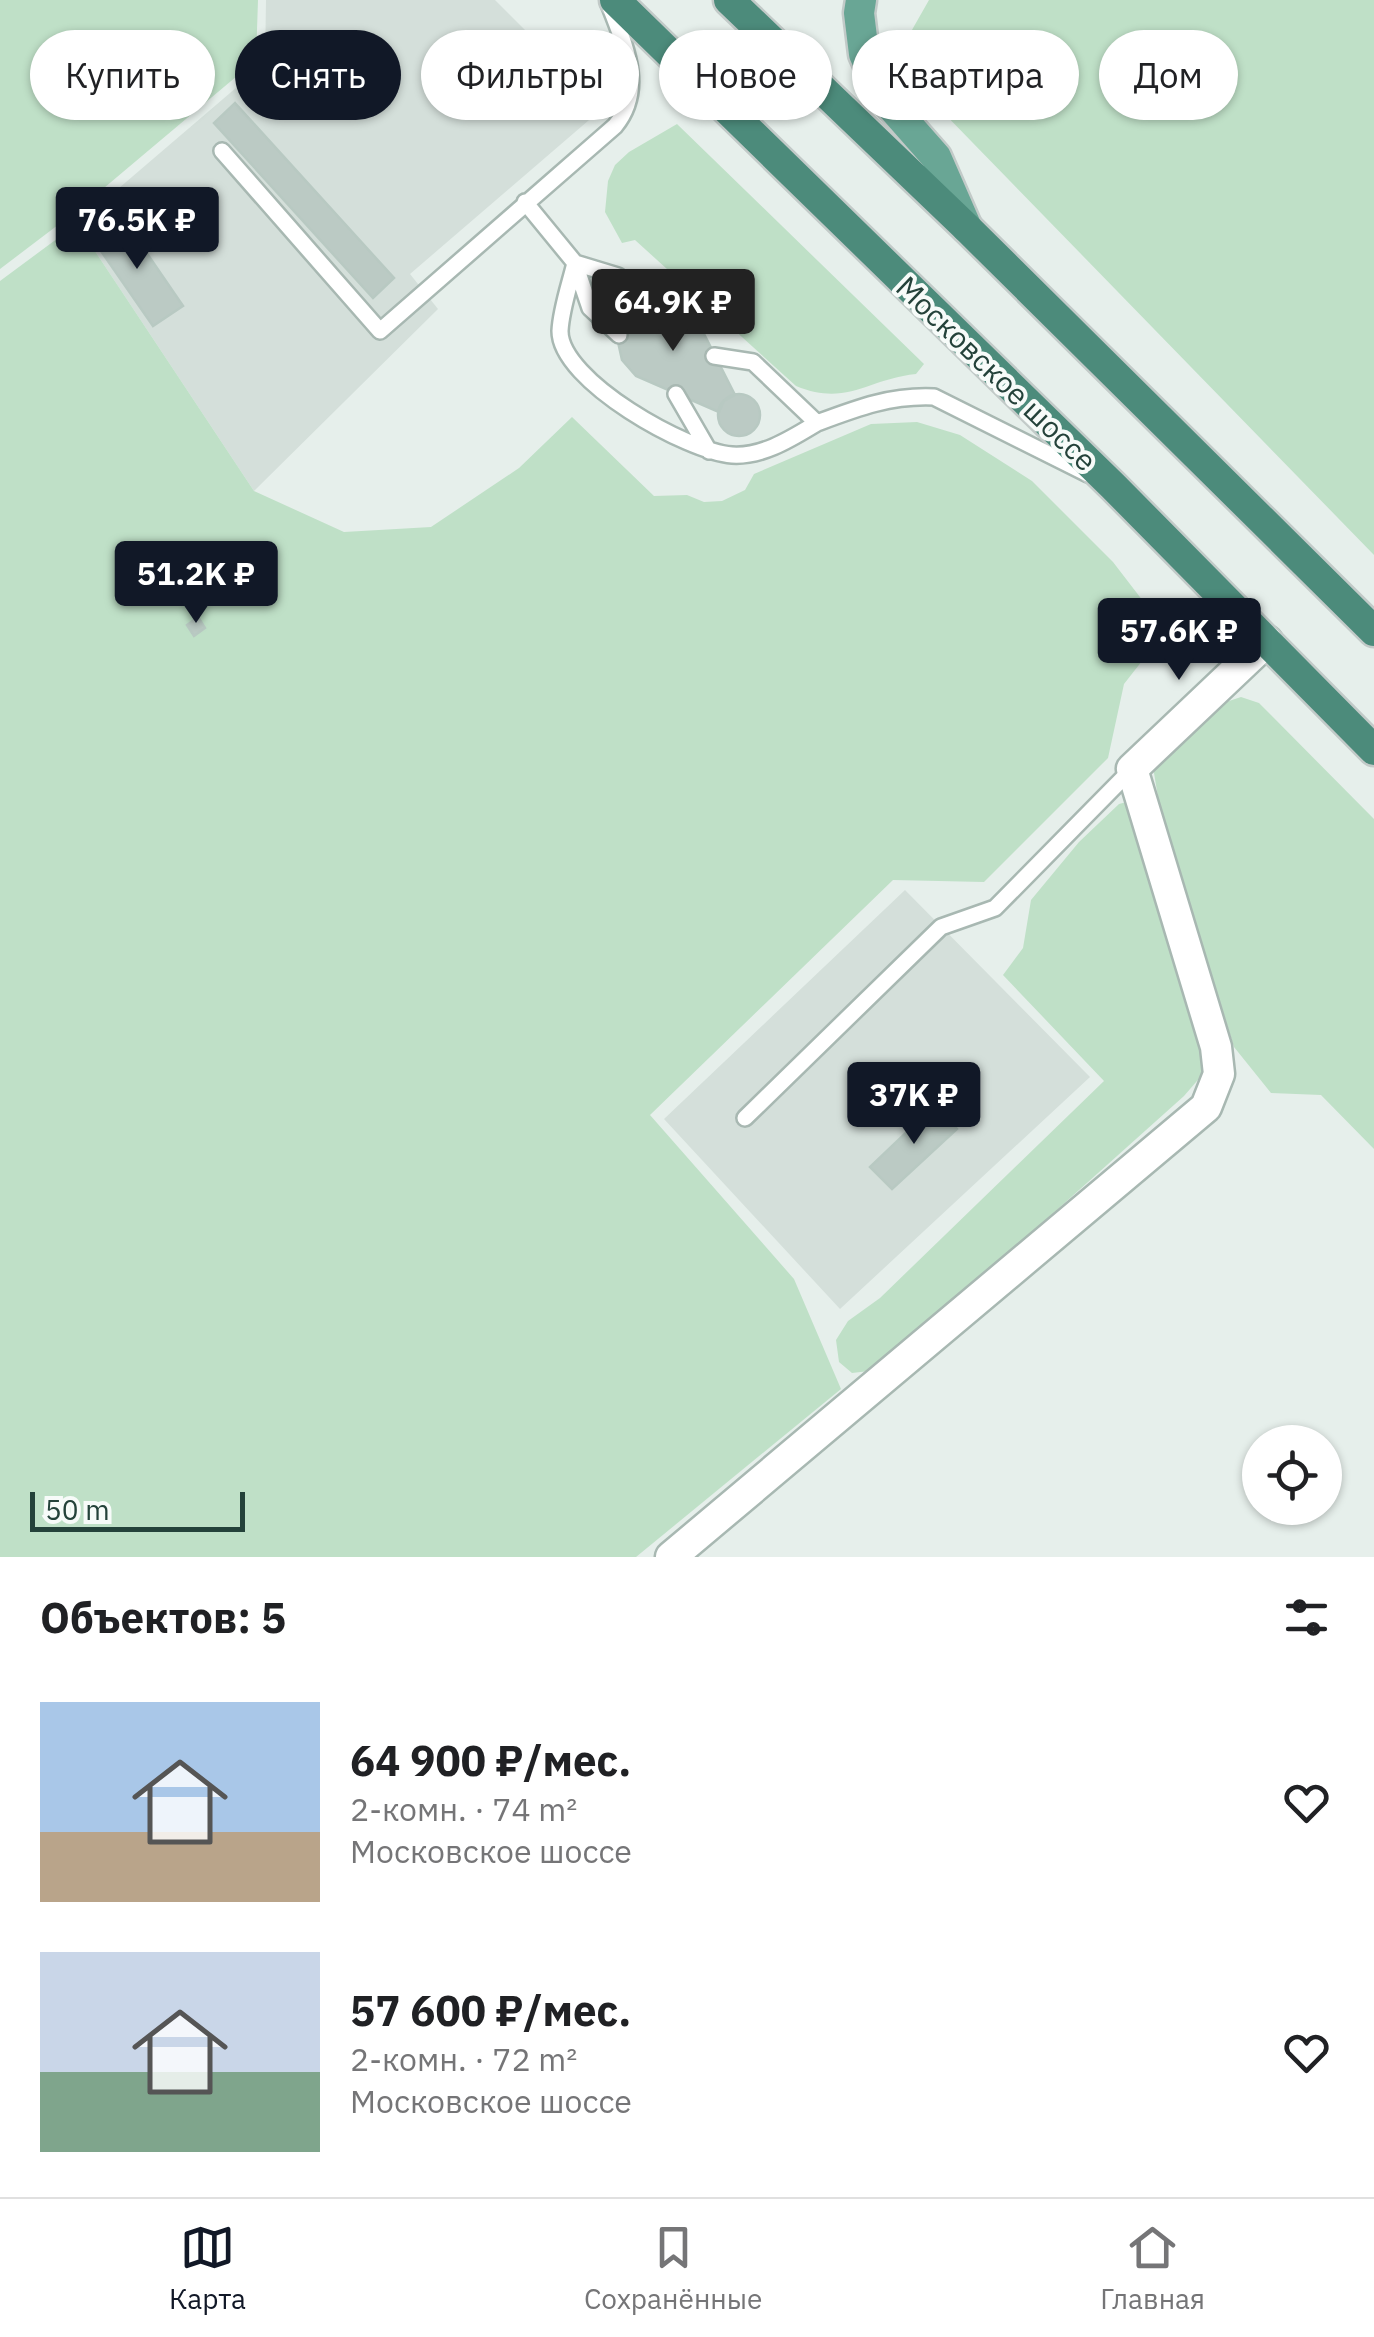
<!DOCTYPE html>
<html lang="ru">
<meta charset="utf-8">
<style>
:root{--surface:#fff;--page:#f6f6f6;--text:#202124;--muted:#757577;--line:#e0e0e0;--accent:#111827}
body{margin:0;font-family:"IBM Plex Sans",sans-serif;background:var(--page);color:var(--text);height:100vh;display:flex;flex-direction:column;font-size:38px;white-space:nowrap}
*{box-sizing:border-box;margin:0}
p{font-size:32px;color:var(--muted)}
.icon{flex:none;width:55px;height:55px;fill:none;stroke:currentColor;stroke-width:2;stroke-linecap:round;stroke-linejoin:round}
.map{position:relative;height:1557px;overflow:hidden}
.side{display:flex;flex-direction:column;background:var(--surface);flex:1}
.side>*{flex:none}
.top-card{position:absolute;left:30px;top:30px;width:1315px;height:90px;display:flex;gap:20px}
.tools{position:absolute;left:1242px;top:1425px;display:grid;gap:20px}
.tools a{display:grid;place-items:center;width:100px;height:100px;border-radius:50%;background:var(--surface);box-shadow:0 2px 8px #0004;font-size:50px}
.scale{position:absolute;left:30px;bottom:25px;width:215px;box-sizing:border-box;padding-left:10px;border:5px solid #24423a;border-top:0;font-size:28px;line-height:35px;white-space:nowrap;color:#24423a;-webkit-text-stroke:8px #f7fbf9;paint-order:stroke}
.price{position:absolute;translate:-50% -85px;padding:0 22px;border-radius:10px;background:var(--accent);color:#fff;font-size:32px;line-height:65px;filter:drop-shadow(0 2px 5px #0008)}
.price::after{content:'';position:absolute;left:50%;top:60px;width:30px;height:22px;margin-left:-15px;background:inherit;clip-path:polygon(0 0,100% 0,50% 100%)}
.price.selected{background:#222;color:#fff}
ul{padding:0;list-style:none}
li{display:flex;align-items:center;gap:30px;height:250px;padding:0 40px}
li span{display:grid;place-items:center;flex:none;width:280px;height:200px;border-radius:0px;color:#555}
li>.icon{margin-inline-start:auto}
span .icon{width:120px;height:120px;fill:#fffc;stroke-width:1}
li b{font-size:42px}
h2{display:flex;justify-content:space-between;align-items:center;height:120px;padding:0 40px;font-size:42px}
.chip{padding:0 35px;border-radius:45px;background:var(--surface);box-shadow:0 2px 8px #0004;font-size:35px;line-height:90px}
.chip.selected{background:var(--accent);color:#fff}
.dock{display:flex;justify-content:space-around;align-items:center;height:140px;border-top:2px solid var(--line);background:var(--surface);font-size:28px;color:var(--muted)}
.dock a{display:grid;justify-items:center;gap:5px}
.dock .selected{color:var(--accent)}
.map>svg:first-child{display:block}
.built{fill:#d4dfda}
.green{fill:#bfe0c7}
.building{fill:#bbcac4;stroke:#b8c9c2;stroke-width:2.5}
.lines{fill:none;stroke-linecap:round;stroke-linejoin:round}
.service-casing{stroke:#a8b8b2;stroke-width:20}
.minor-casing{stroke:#a8b8b2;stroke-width:35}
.primary-casing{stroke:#c2cac8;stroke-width:35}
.trunk-casing{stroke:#c2cac8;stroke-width:35}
.service{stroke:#fff;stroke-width:15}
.minor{stroke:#fff;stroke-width:30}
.primary{stroke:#69a695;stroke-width:30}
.trunk{stroke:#4c8b7b;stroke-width:30}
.labels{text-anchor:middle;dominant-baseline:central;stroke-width:8;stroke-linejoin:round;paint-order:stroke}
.street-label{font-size:30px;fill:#24423a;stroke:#f7fbf9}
</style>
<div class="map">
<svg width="1374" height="1557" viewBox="0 0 1374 1557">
<rect width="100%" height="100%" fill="#e6efeb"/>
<path class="built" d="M 266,0 L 495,0 L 603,108 L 410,274 L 438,309 L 254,491 L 77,224 L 265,63 Z
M 905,890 L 1090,1077 L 840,1309 L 664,1119 Z"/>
<path class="green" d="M 0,0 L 258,0 L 256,60 L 79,209 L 0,269 Z
M 929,0 L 1374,0 L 1374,555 L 935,104 L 896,58 Z
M 677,124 L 924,364 L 916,374 C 867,379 847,407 796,386 L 635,240 L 622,243 L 605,212 L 608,181 L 615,165 L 629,152 Z
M 77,224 L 254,491 L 344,532 L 431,527 L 519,468 L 572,417 L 654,496 L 687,495 L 704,502 L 722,501 L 745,490 L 754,474 L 871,424 L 917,422 L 960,435 L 1032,481 L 1113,562 L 1153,614 L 1156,630 L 1153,647 L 1124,684 L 1108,758 L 984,882 L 893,880 L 650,1115 L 794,1279 L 841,1389 L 636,1557 L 0,1557 L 0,281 Z
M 1241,697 L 1259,703 L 1374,819 L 1374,1149 L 1321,1095 L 1271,1093 L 1234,1047 L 1160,809 L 1153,767 L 1223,703 Z
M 1134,800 L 1206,1049 L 1203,1074 L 1184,1096 L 878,1370 L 852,1373 L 839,1362 L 836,1340 L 848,1321 L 880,1298 L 1104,1081 L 1003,975 L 1023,948 L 1031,900 L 1079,842 L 1119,804 Z"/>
<path class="building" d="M 235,103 L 394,278 L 373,298 L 214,123 Z
M 122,217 L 183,306 L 153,326 L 92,238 Z
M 644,301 L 678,305 L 701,328 L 735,395 L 724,401 L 719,412 L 636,376 L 622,360 L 618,342 L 621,325 L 629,308 Z
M718 415a21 21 0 1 1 42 0a21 21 0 1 1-42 0Z
M 198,617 L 205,628 L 194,636 L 187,625 Z
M 935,1105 L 957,1129 L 892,1189 L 870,1167 Z"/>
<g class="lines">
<defs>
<path id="service" d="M 222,151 L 380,331 L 615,126 C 646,88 624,44 609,4
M 525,202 L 575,263 L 618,276 L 644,301
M 575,263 C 570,284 561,309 560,331 C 560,381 688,452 732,455 C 763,457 792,438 817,423
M 576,267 L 590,308 L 619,335
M 714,356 L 753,362 L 817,423 C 857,408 891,395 934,397 L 1088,474
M 676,394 L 709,451
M 745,1118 L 941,927 L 995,908 L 1132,769"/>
<path id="minor" d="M 671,1557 L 1206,1107 L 1219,1074 L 1216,1047 L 1132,769 L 1267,641"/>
<path id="primary" d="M 861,0 L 859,13 L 864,54 L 884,98 L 936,157 L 967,228"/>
<path id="trunk" d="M 615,0 L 1113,486 L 1374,750
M 729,0 L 967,228 L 1374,631"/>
</defs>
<use href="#service" class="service-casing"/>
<use href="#minor" class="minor-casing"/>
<use href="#primary" class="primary-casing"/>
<use href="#trunk" class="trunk-casing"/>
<use href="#service" class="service"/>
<use href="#minor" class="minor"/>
<use href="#primary" class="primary"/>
<use href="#trunk" class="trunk"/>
</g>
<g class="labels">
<g class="street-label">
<text transform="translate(997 373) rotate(44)">Московское шоссе</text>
</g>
</g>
</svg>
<div class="tools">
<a><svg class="icon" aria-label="locate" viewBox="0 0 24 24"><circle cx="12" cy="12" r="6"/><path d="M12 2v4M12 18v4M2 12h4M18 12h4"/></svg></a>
</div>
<div class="scale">50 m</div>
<b class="price" style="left:137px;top:272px">76.5K ₽</b>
<b class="price selected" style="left:673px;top:354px">64.9K ₽</b>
<b class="price" style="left:196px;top:626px">51.2K ₽</b>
<b class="price" style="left:1179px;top:683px">57.6K ₽</b>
<b class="price" style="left:914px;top:1147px">37K ₽</b>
<div class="top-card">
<a class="chip">Купить</a>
<a class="chip selected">Снять</a>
<a class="chip">Фильтры</a>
<a class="chip">Новое</a>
<a class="chip">Квартира</a>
<a class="chip">Дом</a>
</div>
</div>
<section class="side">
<h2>Объектов: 5<svg class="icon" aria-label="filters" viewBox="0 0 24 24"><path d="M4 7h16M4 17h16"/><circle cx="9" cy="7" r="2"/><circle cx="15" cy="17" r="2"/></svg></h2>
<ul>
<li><span style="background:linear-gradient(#a9c7e8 65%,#b9a48a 0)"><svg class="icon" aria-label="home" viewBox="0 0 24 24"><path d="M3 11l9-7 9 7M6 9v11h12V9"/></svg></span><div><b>64 900 ₽/мес.</b><p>2-комн. · 74 m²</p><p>Московское шоссе</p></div><svg class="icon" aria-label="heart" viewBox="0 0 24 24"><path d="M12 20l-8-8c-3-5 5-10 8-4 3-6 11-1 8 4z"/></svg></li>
<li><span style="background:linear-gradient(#c9d6e8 60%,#7fa58c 0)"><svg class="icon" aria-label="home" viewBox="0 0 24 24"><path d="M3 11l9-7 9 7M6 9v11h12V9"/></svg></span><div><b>57 600 ₽/мес.</b><p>2-комн. · 72 m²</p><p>Московское шоссе</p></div><svg class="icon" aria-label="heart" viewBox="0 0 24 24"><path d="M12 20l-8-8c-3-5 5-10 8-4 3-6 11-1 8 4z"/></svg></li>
</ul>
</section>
<nav class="dock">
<a class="selected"><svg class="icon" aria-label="map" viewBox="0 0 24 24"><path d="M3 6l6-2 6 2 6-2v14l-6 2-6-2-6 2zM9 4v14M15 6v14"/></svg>Карта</a>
<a><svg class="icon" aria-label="saved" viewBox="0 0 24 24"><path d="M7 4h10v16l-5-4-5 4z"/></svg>Сохранённые</a>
<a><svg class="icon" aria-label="home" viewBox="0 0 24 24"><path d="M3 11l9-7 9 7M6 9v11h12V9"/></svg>Главная</a>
</nav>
